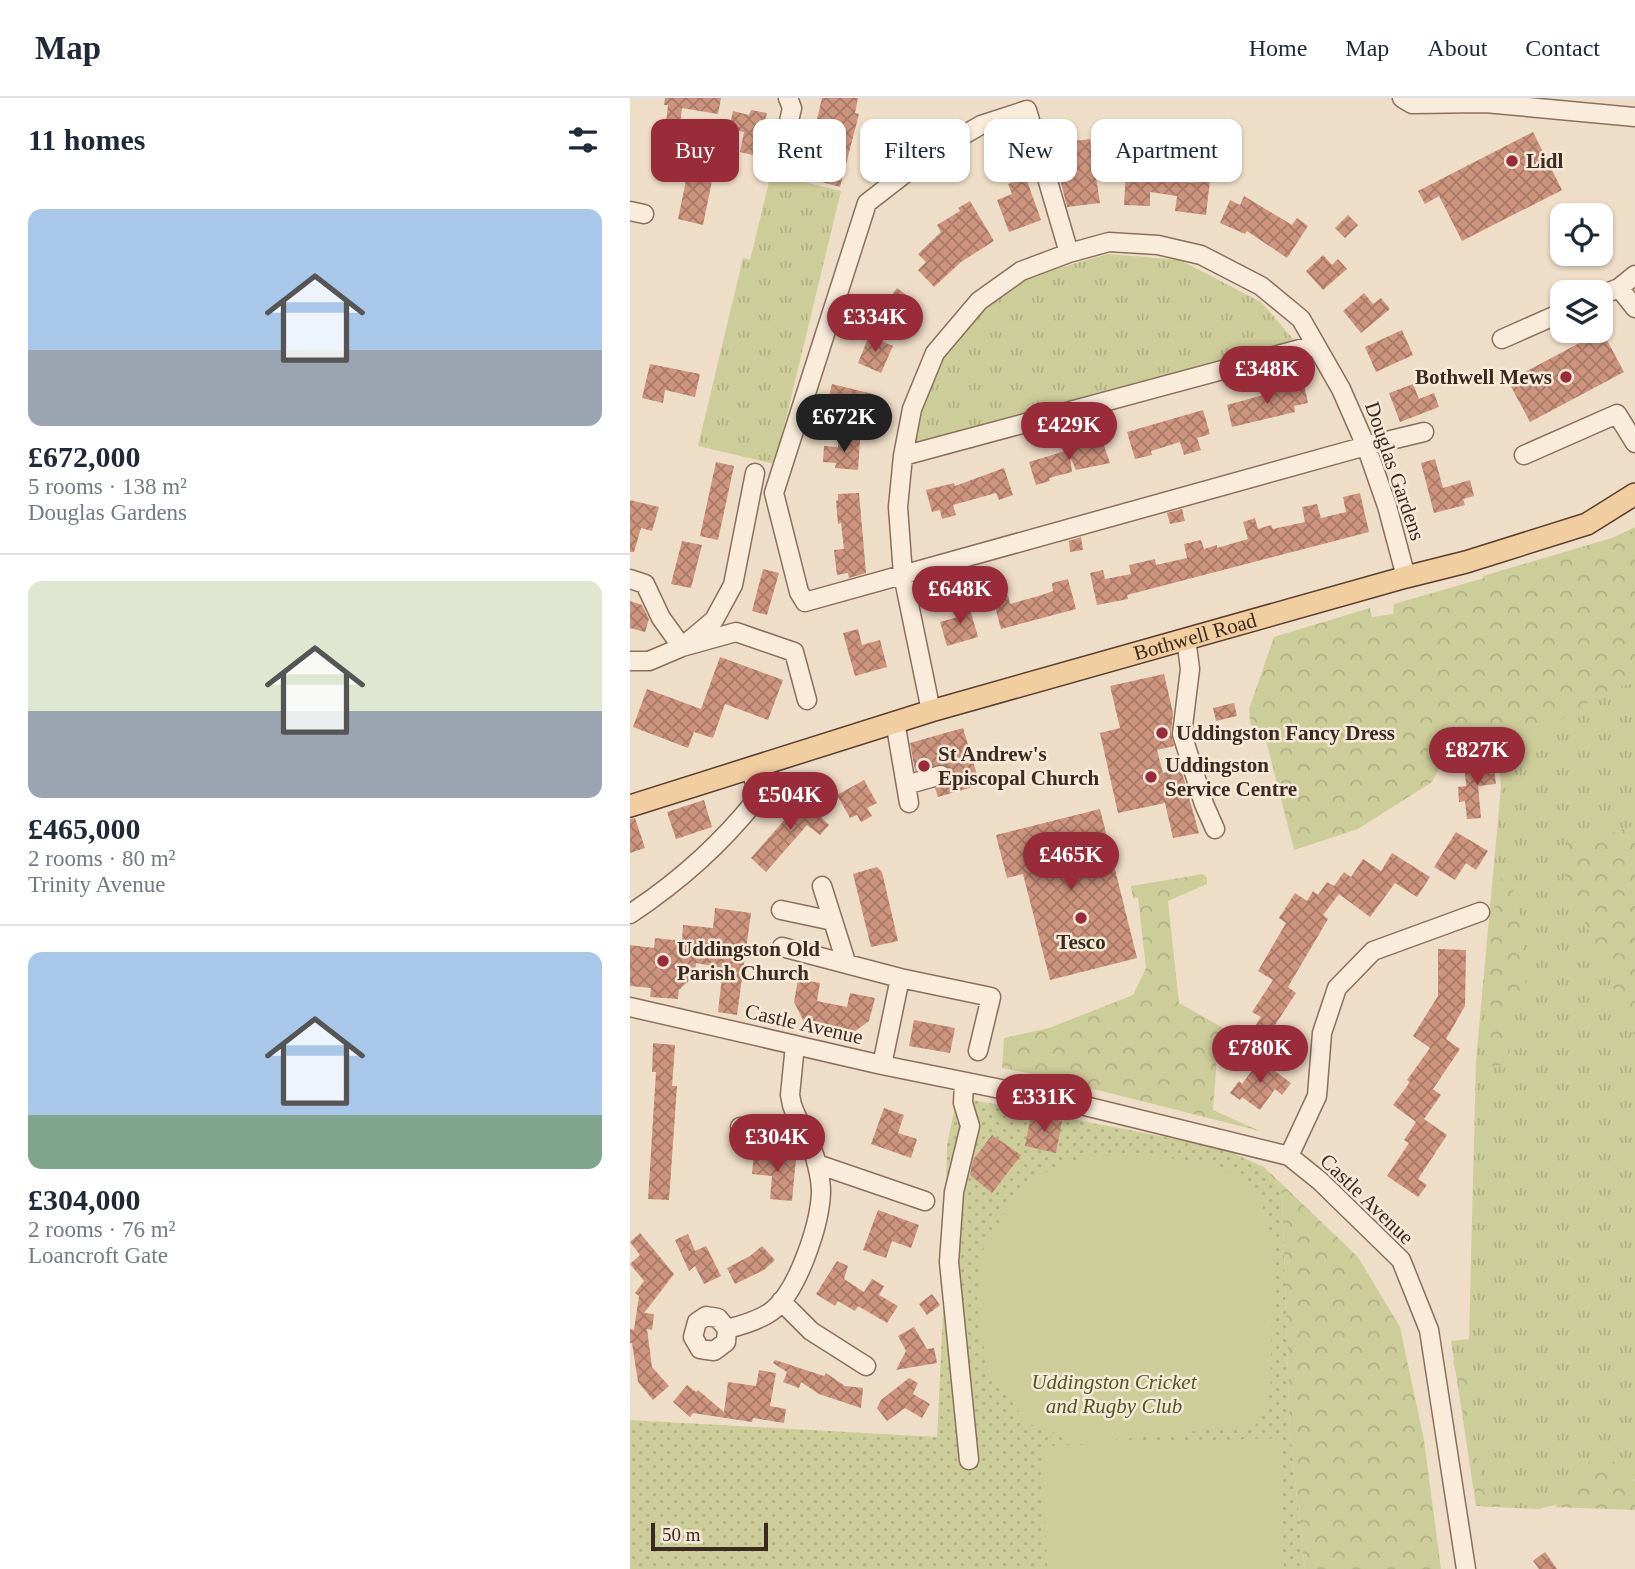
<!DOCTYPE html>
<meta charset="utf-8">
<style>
:root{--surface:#fff;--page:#f6f6f7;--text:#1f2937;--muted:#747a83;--line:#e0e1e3;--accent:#9a2c3a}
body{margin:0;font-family:Georgia,serif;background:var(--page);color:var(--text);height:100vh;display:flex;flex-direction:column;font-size:26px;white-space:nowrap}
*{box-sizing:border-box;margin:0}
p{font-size:23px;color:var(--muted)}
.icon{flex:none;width:38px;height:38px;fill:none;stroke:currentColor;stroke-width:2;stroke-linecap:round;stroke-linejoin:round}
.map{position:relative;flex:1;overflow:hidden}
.side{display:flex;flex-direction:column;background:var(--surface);width:630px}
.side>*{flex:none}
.hud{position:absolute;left:21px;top:21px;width:665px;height:63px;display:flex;gap:14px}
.fabs{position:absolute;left:920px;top:105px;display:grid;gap:14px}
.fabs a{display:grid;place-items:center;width:63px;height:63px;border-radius:14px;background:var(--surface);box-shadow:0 2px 5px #0004;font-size:35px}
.scale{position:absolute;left:21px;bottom:18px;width:117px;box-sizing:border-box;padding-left:7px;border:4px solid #3b2a20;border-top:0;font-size:19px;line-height:24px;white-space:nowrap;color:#3b2a20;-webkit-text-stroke:5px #f6e9d7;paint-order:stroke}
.price{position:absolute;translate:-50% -60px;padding:0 16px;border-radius:24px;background:var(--accent);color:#fff;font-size:23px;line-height:46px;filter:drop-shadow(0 2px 4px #0008)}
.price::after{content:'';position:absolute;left:50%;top:42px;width:21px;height:16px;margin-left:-10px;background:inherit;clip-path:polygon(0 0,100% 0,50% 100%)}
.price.current{background:#222;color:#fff}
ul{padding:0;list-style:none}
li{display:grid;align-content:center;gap:14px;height:371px;padding:0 28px}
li+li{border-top:2px solid var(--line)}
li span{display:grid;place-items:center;height:217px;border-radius:14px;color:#555}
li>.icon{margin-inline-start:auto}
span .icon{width:126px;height:126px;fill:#fffc;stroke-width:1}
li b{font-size:30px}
h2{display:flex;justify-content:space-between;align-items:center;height:84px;padding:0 28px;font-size:30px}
.chip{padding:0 24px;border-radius:14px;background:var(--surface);box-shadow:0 2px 5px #0004;font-size:24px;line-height:63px}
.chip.current{background:var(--accent);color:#fff}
header{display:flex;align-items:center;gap:42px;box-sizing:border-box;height:98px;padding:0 35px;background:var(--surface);border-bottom:2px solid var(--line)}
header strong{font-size:33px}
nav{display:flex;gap:38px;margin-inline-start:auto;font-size:24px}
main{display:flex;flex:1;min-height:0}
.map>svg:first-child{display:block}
.grass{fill:url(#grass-tufts)}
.forest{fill:url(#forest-crowns)}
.park{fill:url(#park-dots)}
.garden{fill:#cdcd9a}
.building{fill:url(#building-cross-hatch)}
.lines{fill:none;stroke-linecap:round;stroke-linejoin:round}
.minor-casing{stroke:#8b6f5c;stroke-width:21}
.major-casing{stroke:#593e30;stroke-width:24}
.minor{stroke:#f9ecdb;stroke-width:18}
.major{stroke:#f1cea0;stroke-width:21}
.poi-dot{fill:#9a2c3a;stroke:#f6e9d7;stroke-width:2.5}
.labels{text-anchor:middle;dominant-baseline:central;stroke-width:5;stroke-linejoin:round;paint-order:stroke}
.poi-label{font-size:21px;font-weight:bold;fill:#3b2a20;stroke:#f6e9d7;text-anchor:start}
.street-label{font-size:21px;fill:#3b2a20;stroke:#f6e9d7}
.park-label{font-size:21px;font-style:italic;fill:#515826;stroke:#f6e9d7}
</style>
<header>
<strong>Map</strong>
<nav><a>Home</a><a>Map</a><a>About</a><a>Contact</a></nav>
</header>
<main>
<section class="side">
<h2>11 homes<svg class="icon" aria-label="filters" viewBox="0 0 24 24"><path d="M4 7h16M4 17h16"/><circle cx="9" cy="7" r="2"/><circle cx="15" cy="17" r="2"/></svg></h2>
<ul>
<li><span style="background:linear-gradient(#a9c7e8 65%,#9aa5b1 0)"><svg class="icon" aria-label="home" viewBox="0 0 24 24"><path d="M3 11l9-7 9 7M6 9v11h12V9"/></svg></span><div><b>£672,000</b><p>5 rooms · 138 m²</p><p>Douglas Gardens</p></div></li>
<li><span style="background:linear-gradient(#dfe7d0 60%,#9aa5b1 0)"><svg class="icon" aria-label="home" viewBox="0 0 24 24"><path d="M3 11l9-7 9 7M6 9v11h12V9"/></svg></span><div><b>£465,000</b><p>2 rooms · 80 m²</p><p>Trinity Avenue</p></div></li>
<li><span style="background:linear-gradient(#a9c7e8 75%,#7fa58c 0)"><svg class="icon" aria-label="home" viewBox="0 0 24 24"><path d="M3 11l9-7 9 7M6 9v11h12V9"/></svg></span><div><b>£304,000</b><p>2 rooms · 76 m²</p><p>Loancroft Gate</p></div></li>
</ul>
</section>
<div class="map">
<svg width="1005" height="1471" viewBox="0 0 1005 1471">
<defs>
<pattern id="grass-tufts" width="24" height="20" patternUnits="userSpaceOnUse" patternTransform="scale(1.75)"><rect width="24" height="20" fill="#cdcd9a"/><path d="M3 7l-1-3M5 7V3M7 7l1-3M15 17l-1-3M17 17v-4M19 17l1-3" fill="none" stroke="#b1b084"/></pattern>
<pattern id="forest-crowns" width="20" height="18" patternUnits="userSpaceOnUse" patternTransform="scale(1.75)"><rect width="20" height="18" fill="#cdcd9a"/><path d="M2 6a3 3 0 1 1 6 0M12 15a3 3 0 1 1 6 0" fill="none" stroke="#b1b084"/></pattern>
<pattern id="park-dots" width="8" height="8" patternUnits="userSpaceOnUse" patternTransform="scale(1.75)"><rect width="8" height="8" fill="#cdcd9a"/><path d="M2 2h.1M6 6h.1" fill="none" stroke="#b1b084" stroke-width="1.8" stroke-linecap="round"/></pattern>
<pattern id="building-cross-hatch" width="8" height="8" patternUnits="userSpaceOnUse" patternTransform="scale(1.75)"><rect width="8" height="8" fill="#cd947d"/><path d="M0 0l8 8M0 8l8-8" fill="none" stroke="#a87966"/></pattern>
</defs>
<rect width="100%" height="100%" fill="#efdec7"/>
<path class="grass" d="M 141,76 L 211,93 L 145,366 L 68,348 L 113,160 L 120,162 Z
M 478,156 L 550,162 L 631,204 L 664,242 L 286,347 L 288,314 L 312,258 L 348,212 L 394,180 Z
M 1005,429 L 1005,1381 L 978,1394 L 909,1411 L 846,1408 L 821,1243 L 839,1241 L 846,963 L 871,689 L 853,478 L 982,440 Z"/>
<path class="forest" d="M 1005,432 L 1005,586 L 989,588 L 967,599 L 880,653 L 815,659 L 802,684 L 728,731 L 664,752 L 637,646 L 620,625 L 619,611 L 644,539 L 740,510 L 742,519 L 763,516 L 764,506 L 931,458 Z
M 1005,727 L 1005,940 L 931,768 L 938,741 L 979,736 Z
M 573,776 L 577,780 L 577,786 L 538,803 L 549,905 L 595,931 L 587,959 L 583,1012 L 630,1033 L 412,978 L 372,970 L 374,940 L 419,930 L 503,897 L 516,870 L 508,800 L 503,800 L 501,788 Z
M 873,781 L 880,784 L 892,822 L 896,893 L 877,904 C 876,909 873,916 874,921 C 876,938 885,952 875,967 L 860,968 L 855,953 L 858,934 L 861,834 L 865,808 L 863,783 Z
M 634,1069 L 728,1159 L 770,1229 L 794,1342 L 811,1471 L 675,1471 L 660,1337 L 652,1092 Z
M 839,1263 L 844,1357 C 850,1363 849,1371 852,1379 C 857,1393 863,1398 873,1408 L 858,1409 L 847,1406 L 829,1284 L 823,1264 Z
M 975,1362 L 990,1365 L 994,1384 L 1005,1382 L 1005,1412 L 925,1409 L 954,1365 Z"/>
<path class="park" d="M 327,999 L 592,1050 L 634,1069 L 652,1092 L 660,1337 L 675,1471 L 0,1471 L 0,1322 L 307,1339 L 314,1194 L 317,1047 Z"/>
<path class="garden" d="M 468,1054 L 530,1058 L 582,1067 L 611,1078 L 629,1096 L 644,1147 L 640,1297 L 626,1327 L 453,1345 L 397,1325 L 357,1270 L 347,1205 L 350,1157 L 373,1117 L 408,1077 Z
M 649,1340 L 654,1471 L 417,1471 L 413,1348 Z"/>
<path class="building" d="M 35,0 L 91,0 L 88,16 L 52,10 L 50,26 L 36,24 L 38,7 L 34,7 Z
M 192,0 L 228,0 L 225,15 L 229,16 L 210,89 L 188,83 L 191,72 L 179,69 L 187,38 L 183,38 Z
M 121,12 L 137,15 L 127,58 L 110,54 L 114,34 L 99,31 L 103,13 L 119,17 Z
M 269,34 L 276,43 L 282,39 L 290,51 L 265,69 L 250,46 Z
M 903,34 L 932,92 L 832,143 L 809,98 L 795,106 L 788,93 Z
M 460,41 L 470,105 L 437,109 L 427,69 L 447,66 L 444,43 Z
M 510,67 L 535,69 L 534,81 L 563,85 L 564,80 L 580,82 L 576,117 L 545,113 L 547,98 L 520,94 L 520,108 L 494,107 L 496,73 L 509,74 Z
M 59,68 L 84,73 L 73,127 L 48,121 Z
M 396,80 L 411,122 L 379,134 L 367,102 L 382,96 L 378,86 Z
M 614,98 L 662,127 L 667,120 L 678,128 L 657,160 L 617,133 L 615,136 L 590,125 L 600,102 L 610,107 Z
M 340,103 L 364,143 L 331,164 L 304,189 L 288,172 L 296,164 L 288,156 L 311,134 L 307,127 L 330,113 L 328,110 Z
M 718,117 L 728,127 L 715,140 L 705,130 Z
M 693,157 L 702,167 L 708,161 L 717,171 L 693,192 L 676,173 Z
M 267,190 L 288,206 L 271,228 L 252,212 Z
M 734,195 L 743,206 L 751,200 L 760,211 L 731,235 L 713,213 Z
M 772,232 L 783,257 L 746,274 L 735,249 Z
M 972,233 L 994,274 L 900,324 L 878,283 Z
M 239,238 L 263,248 L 251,275 L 228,265 Z
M 20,266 L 70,276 L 65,299 L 35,292 L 33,305 L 12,300 Z
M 202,286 L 243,296 L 236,322 L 210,315 L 214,302 L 199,298 Z
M 674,286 L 678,305 L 664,308 L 665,314 L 602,329 L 597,307 Z
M 783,286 L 789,301 L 804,295 L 809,309 L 770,324 L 759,295 Z
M 573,312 L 580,336 L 567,340 L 571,352 L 554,357 L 550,344 L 521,353 L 522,357 L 505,361 L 497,334 Z
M 208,341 L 230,342 L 228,372 L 205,370 L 206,365 L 193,364 L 194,348 L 208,349 Z
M 472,342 L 480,365 L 446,372 L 440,359 L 442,374 L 419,380 L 420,383 L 406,387 L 399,364 Z
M 805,361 L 813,390 L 840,382 L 844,398 L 833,401 L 835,407 L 804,415 L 791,365 Z
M 86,364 L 104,368 L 88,442 L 70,438 Z
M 374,370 L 383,397 L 369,402 L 366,395 L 323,407 L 326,417 L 312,421 L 310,412 L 302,414 L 296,392 L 324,385 L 325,388 Z
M 229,395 L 236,475 L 219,480 L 218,475 L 207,477 L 204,452 L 214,451 L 211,425 L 208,426 L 206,403 L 208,402 L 208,396 Z
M 730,395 L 739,434 L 497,497 L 498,501 L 467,507 L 460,475 L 473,472 L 475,481 L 501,476 L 499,467 L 525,461 L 526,467 L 557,460 L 554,446 L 571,442 L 574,451 L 587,447 L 587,450 L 618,441 L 613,424 L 625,420 L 628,431 L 641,427 L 643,431 L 675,424 L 672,409 L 687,406 L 691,420 L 716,414 L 713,399 Z
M 0,402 L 29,409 L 22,433 L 11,430 L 4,454 L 0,454 Z
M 552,411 L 555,423 L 540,426 L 537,415 Z
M 451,439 L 453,452 L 440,454 L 439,443 Z
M 52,443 L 72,447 L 61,490 L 41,486 Z
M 133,471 L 149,475 L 137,517 L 122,513 Z
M 438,481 L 446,511 L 371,531 L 363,501 L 378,497 L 380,506 L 412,497 L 423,493 L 422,485 Z
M 0,503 L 12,507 L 19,521 L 15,534 L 0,530 Z
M 338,504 L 348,539 L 317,548 L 310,524 L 328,519 L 324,508 Z
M 228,531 L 232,547 L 250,542 L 257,569 L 225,578 L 213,535 Z
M 90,559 L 153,582 L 138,622 L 95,606 L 83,640 L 64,634 L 58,650 L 3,629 L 17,591 L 71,611 Z
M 534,576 L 543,615 L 541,635 L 544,648 L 527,652 L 533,675 L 551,671 L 569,735 L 543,740 L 535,705 L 488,715 L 470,635 L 490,630 L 480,588 Z
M 604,605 L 607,618 L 586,623 L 583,610 Z
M 333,630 L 350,687 L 308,699 L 305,690 L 320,684 L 322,673 L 313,666 L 285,673 L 280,645 Z
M 863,660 L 866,686 L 848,688 L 851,720 L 837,721 L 835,703 L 829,704 L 828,689 L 836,688 L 835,675 L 847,674 L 846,662 Z
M 234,682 L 247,705 L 237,710 L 242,718 L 231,724 L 227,717 L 220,720 L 207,697 Z
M 178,695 L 190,706 L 184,712 L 199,727 L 190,737 L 177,727 L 136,774 L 121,760 Z
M 74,702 L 82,729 L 46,741 L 37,714 Z
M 470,711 L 507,860 L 420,882 L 393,776 L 377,780 L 366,737 Z
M 5,720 L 15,750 L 0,755 L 0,721 Z
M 826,734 L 858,753 L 846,772 L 836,765 L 825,782 L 804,769 Z
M 762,755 L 800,779 L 787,799 L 765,785 L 740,819 L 709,796 L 693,817 L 698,821 L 658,889 L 666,895 L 645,927 L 650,931 L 635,952 L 617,940 L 631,919 L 622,914 L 643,882 L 628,873 L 656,825 L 649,820 L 665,795 L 677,803 L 683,793 L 688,797 L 697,784 L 704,788 L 714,774 L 721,779 L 733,761 L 751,773 Z
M 247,769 L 252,774 L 268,843 L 241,849 L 223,776 Z
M 85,810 L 121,815 L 107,917 L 88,914 L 93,870 L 66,865 L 65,877 L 49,892 L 48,901 L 20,899 L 21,890 L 0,888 L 0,847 L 24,850 L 25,840 L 52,843 L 53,827 L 83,830 Z
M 808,851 L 836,852 L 835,908 L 816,941 L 830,951 L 803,991 L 811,997 L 794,1021 L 817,1037 L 788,1081 L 797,1087 L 788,1099 L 757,1078 L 779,1045 L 774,1042 L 786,1024 L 763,1007 L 780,984 L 777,982 L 800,950 L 783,938 L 808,898 Z
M 168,881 L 190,885 L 187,903 L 217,909 L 220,895 L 245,900 L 239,923 L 221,936 L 175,926 L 164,904 Z
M 284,922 L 325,930 L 320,955 L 279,948 Z
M 23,945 L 45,947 L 42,988 L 47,988 L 39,1102 L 18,1101 L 26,974 L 22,974 Z
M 630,962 L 661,985 L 652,997 L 645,991 L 630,1012 L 612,999 L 610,1002 L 600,995 L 609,983 L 612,986 Z
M 254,1010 L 274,1017 L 268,1035 L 287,1041 L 281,1060 L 241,1046 Z
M 401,1017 L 432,1023 L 426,1055 L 395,1048 Z
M 362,1037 L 391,1057 L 362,1095 L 340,1077 L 343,1062 Z
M 124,1056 L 166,1060 L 162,1103 L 140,1101 L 142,1078 L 122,1076 Z
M 248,1112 L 289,1127 L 281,1150 L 262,1143 L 256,1160 L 233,1152 Z
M 10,1135 L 44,1176 L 14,1215 L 24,1216 L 22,1232 L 17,1231 L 22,1269 L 39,1288 L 23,1302 L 8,1284 L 2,1245 L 0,1245 L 0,1231 L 4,1232 L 9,1198 L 5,1195 L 14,1183 L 0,1166 L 10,1157 L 0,1144 Z
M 58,1136 L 65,1153 L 76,1148 L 91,1178 L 74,1186 L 65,1168 L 59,1173 L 45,1142 Z
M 132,1148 L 145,1162 L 134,1172 L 105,1186 L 97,1170 L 120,1158 Z
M 207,1163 L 218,1168 L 214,1181 L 234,1194 L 242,1181 L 254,1188 L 249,1197 L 268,1208 L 257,1225 L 228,1208 L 225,1213 L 208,1203 L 205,1208 L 186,1196 Z
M 302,1196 L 310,1207 L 297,1217 L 289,1206 Z
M 284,1229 L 297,1251 L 304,1250 L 307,1265 L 266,1272 L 276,1253 L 268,1238 Z
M 145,1262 L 194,1278 L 196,1275 L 215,1288 L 233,1290 L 231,1310 L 189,1296 L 171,1284 L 169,1290 L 153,1284 L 157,1274 L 143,1265 Z
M 129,1272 L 146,1275 L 140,1308 L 156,1311 L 154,1325 L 123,1320 L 122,1324 L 63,1315 L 60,1319 L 43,1304 L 57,1287 L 66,1294 L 68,1292 L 94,1314 L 98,1284 L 126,1288 Z
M 279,1280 L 288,1285 L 283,1296 L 300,1306 L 292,1320 L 275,1310 L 257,1323 L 247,1310 L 251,1302 Z
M 915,1454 L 927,1471 L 909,1471 L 903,1463 Z"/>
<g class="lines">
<defs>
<path id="minor" d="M 772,0 L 782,6 L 855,5 L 1005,19
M 148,71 L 162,10 L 158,0
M 0,113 L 14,116
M 439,155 L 397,12 L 351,27 L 316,47 L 277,74 L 237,105 L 144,395 L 169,494 L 175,504 L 736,348 L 794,334
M 989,190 L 1005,210
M 971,197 L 989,190 L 1005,177
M 872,241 L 933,214
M 894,357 L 987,316 L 1005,345
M 273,358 L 685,247
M 0,481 L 15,486 L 31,520 L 52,549 L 106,534 L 164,554 L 177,602
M 556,540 L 560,571 L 552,636 L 574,706 L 585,731
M 0,563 L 19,563 L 52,549 L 84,522 L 103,487 L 125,375
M 301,613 L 273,477 L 268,409 L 273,358 L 282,311 L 305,255 L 349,203 L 391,173 L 439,155 L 479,144 L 528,147 L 571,157 L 631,188 L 671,221 L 711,291 L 736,348 L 757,408 L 776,479
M 265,623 L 279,705
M 276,687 L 311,677
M 192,788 L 216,864
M 151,812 L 203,823
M 0,816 C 47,785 91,746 126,702 L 125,686 L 120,669
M 152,849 L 270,880 L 361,899 L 348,953
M 0,909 L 252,967 L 455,1008 L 659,1058 L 690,1083 L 771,1162 L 799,1232 L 836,1471
M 252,967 L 270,880
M 334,984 L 333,1005 L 340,1028 L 324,1094 L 319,1164 L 339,1362
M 110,1029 L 147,1032 L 169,1026
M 659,1058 L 687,998 L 692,935 L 707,890 L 743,853 L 850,814
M 187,1066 L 295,1103
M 151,1203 L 181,1233 L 236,1268
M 97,1231 L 96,1244 L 84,1253 L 70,1251 L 63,1239 L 67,1224 L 76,1218 L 88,1220 L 97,1231 C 113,1227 130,1222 142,1213 C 168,1193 190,1126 191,1094 C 191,1086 189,1075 187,1067 C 183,1046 169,1027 162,1007 L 160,997 L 165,947"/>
<g id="major">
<path id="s1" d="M 0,708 L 301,613 L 776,479 L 836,464 L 957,426 L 1005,396"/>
</g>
</defs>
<use href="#minor" class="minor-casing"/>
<use href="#major" class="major-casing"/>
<use href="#minor" class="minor"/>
<use href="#major" class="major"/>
</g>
<g class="poi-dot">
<circle cx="882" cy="63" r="7"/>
<circle cx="936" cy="279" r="7"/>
<circle cx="532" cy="635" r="7"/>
<circle cx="294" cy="668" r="7"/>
<circle cx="521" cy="679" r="7"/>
<circle cx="451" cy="820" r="7"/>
<circle cx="33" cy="863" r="7"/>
</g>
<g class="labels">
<g class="poi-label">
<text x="896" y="63">Lidl</text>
<text x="922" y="279" text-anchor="end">Bothwell Mews</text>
<text x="546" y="635">Uddingston Fancy Dress</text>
<text x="308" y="656">St Andrew's<tspan x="308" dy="24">Episcopal Church</tspan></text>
<text x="535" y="667">Uddingston<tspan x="535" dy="24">Service Centre</tspan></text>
<text x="451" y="844" text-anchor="middle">Tesco</text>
<text x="47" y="851">Uddingston Old<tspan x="47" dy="24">Parish Church</tspan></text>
</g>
<g class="street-label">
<text transform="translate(765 373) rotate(71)">Douglas Gardens</text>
<text stroke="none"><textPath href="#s1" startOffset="590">Bothwell Road</textPath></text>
<text transform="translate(174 926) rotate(13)">Castle Avenue</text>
<text transform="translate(737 1101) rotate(44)">Castle Avenue</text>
</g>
<g class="park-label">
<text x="484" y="1284">Uddingston Cricket<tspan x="484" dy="24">and Rugby Club</tspan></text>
</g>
</g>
</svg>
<div class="fabs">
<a><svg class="icon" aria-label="locate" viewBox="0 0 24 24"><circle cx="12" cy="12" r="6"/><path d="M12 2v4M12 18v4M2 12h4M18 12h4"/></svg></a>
<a><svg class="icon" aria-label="layers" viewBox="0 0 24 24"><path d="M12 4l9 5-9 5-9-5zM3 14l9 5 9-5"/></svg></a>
</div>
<div class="scale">50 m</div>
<b class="price" style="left:245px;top:256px">£334K</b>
<b class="price" style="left:637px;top:308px">£348K</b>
<b class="price current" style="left:214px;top:356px">£672K</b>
<b class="price" style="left:439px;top:364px">£429K</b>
<b class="price" style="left:330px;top:528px">£648K</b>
<b class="price" style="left:847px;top:689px">£827K</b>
<b class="price" style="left:160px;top:734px">£504K</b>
<b class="price" style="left:441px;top:794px">£465K</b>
<b class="price" style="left:630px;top:987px">£780K</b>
<b class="price" style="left:414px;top:1036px">£331K</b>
<b class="price" style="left:147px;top:1076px">£304K</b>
<div class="hud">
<a class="chip current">Buy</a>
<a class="chip">Rent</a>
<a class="chip">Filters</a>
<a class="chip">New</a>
<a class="chip">Apartment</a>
</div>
</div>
</main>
